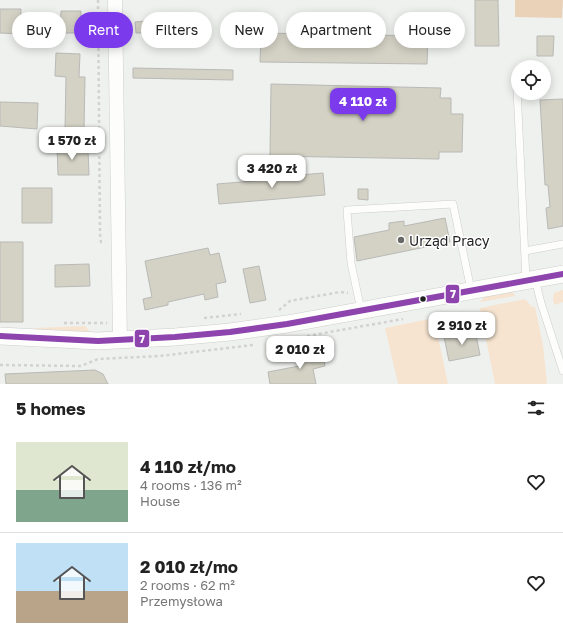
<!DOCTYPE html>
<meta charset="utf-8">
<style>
:root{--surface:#fff;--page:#f2f2f2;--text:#222;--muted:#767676;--line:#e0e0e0;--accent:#7c3aed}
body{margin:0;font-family:"Golos Text",sans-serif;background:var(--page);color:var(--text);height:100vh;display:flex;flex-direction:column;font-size:15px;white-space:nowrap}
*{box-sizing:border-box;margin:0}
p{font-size:13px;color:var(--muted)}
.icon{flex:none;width:22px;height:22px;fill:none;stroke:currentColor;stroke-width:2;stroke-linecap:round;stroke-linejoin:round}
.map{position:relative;height:384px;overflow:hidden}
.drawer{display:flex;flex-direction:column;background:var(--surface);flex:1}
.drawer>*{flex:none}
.guide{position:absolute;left:12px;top:12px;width:539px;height:36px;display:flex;gap:8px}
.fabs{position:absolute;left:511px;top:60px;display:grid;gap:8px}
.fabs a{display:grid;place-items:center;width:40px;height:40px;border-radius:50%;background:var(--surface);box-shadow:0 2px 10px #0003;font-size:20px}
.price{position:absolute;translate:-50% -34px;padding:0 9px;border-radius:8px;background:#fff;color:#222;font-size:13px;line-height:26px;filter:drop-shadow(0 1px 2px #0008)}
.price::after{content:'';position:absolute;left:50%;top:24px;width:12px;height:9px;margin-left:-6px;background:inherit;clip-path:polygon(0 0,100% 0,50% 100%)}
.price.active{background:var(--accent);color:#fff}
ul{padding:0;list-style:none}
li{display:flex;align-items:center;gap:12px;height:100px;padding:0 16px}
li+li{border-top:1px solid var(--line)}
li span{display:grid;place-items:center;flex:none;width:112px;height:80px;border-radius:0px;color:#555}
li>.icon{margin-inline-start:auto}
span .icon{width:48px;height:48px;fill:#fffc;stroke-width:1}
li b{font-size:17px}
h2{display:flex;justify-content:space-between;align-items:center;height:48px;padding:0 16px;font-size:17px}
.chip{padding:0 14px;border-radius:18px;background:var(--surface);box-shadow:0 2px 10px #0003;font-size:14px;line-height:36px}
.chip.active{background:var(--accent);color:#fff}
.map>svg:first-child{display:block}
.green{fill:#f6e4d0}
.forest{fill:#ead2b8}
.building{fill:#d4d2c5;stroke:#b9b9b7}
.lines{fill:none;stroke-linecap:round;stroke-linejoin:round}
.service-casing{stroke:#cdcfcc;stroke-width:8}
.minor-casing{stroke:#cdcfcc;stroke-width:15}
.tertiary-casing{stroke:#cdcfcc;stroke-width:18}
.path{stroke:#d1d2d1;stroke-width:2.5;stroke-dasharray:3 3;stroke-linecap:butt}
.service{stroke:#fdfdfc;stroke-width:7}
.minor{stroke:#fdfdfc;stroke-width:14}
.tertiary{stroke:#fdfdfc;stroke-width:17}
.bus-1-casing{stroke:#fff;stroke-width:9}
.bus-1{stroke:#8e44ad;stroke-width:6}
.poi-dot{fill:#686967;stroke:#fff;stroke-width:1.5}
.bus-dot{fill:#1f201f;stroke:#fff;stroke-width:1.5}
.labels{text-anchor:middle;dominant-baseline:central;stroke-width:3;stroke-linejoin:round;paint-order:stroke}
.poi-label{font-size:14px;fill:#1f201f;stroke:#fff;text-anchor:start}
.line-badge{stroke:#fff;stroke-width:1.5}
.badge-label{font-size:11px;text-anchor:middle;font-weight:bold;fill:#fff}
</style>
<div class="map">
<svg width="563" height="384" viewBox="0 0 563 384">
<rect width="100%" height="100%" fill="#eff1ee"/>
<path class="green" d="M 563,290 L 563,302 L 554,305 L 553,298 L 554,293 Z
M 513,292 L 515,296 L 480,302 L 485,296 Z
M 525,299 L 532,307 L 535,307 L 543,345 L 547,384 L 495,384 L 480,308 Z
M 434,318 L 448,384 L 398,384 L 385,328 Z
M 85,326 L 90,332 L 35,329 L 35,328 Z"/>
<path class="forest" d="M 515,0 L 563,0 L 562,18 L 515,17 Z"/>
<path class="building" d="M 475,0 L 498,0 L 499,46 L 475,46 Z
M 0,9 L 21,9 L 20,34 L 0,33 Z
M 61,11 L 81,11 L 80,33 L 60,33 Z
M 146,21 L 146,33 L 136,33 L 135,22 Z
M 261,33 L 428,36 L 427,64 L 260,62 Z
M 537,36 L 554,36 L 553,56 L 537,56 Z
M 56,53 L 80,54 L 79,77 L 85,77 L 84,129 L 65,129 L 66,77 L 55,76 Z
M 133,68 L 233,70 L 233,80 L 133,78 Z
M 271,84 L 441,88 L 440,98 L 451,98 L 451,114 L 463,114 L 462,152 L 439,152 L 439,159 L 270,156 Z
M 563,99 L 563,226 L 548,229 L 546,208 L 550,207 L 548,185 L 545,185 L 540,100 Z
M 0,102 L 38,103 L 37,129 L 0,126 Z
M 57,145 L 70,145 L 70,150 L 88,150 L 89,175 L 58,175 Z
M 323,173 L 325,195 L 219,204 L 217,184 L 266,180 L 265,178 Z
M 22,188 L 52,188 L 52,223 L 22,223 Z
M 358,189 L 368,189 L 368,200 L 358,199 Z
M 445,218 L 450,242 L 357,261 L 354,237 L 389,230 L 389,223 L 404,221 L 404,226 Z
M 0,242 L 23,242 L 23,322 L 0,322 Z
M 208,248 L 210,255 L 219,253 L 226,282 L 216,284 L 218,297 L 205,300 L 204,294 L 168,302 L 168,305 L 145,310 L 143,299 L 152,297 L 145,261 Z
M 89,264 L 90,286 L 55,287 L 55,265 Z
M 259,266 L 266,300 L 250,303 L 243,269 Z
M 475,330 L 480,355 L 449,361 L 444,337 Z
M 322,349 L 325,366 L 313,369 L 316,384 L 270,384 L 268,372 L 299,366 L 297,354 Z
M 95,370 L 103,374 L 108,384 L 6,384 L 5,374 Z"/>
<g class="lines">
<defs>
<path id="service" d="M 517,89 L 526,280
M 525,251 L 563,244
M 535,279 L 541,303 L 563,371
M 361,310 L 351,263 L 347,210 L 453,204 L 471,290"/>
<path id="minor" d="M 115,0 L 120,340"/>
<path id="tertiary" d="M 0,336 L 98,341 L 175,337 L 230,332 L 287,324 L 563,274"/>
</defs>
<use href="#service" class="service-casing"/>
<use href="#minor" class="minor-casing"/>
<use href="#tertiary" class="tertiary-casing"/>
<path class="path" d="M 98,0 L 100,234 L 101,242 L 105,242
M 279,310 L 290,301 L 340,292 L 348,293
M 204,318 L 241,314
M 64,323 L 107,323
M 307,336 L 403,319
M 0,365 L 81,366 L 98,359 L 160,356 L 253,345"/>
<use href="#service" class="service"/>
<use href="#minor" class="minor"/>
<use href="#tertiary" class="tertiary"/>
<defs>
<path id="bus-1" d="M 0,336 L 98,341 L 175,337 L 230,332 L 287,324 L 563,274"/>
</defs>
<use href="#bus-1" class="bus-1-casing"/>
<use href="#bus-1" class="bus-1"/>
</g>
<circle class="poi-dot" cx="401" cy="240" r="4"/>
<circle class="bus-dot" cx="423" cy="299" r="3.5"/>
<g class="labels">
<g class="poi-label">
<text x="409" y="240">Urząd Pracy</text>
</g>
</g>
<g class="line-badge">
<rect x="445" y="284" width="15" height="20" rx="4" fill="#8e44ad"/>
<rect x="134" y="329" width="16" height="19" rx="4" fill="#8e44ad"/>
</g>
<g class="badge-label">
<text x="453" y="298">7</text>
<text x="142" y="343">7</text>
</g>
</svg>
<div class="fabs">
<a><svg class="icon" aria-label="locate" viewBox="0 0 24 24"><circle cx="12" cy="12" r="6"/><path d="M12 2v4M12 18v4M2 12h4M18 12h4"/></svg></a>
</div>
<b class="price active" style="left:363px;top:122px">4 110 zł</b>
<b class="price" style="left:72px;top:161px">1 570 zł</b>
<b class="price" style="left:272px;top:189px">3 420 zł</b>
<b class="price" style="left:462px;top:346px">2 910 zł</b>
<b class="price" style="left:300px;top:370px">2 010 zł</b>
<div class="guide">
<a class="chip">Buy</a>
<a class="chip active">Rent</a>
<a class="chip">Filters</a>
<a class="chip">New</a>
<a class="chip">Apartment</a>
<a class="chip">House</a>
</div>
</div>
<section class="drawer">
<h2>5 homes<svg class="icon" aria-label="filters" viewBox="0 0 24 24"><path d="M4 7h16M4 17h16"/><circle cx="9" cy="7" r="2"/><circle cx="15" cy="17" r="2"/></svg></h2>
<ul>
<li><span style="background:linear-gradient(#dfe7d0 60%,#7fa58c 0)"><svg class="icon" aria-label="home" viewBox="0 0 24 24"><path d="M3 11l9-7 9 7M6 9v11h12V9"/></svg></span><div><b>4 110 zł/mo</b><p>4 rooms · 136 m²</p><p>House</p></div><svg class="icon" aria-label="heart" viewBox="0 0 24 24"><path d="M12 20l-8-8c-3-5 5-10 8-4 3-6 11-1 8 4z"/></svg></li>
<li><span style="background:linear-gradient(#bfe0f5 60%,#b9a48a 0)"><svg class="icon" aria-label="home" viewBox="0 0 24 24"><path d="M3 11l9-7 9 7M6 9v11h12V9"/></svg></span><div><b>2 010 zł/mo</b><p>2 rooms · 62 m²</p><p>Przemysłowa</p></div><svg class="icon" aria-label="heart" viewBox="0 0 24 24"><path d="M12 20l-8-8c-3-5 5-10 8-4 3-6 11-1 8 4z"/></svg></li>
</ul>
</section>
